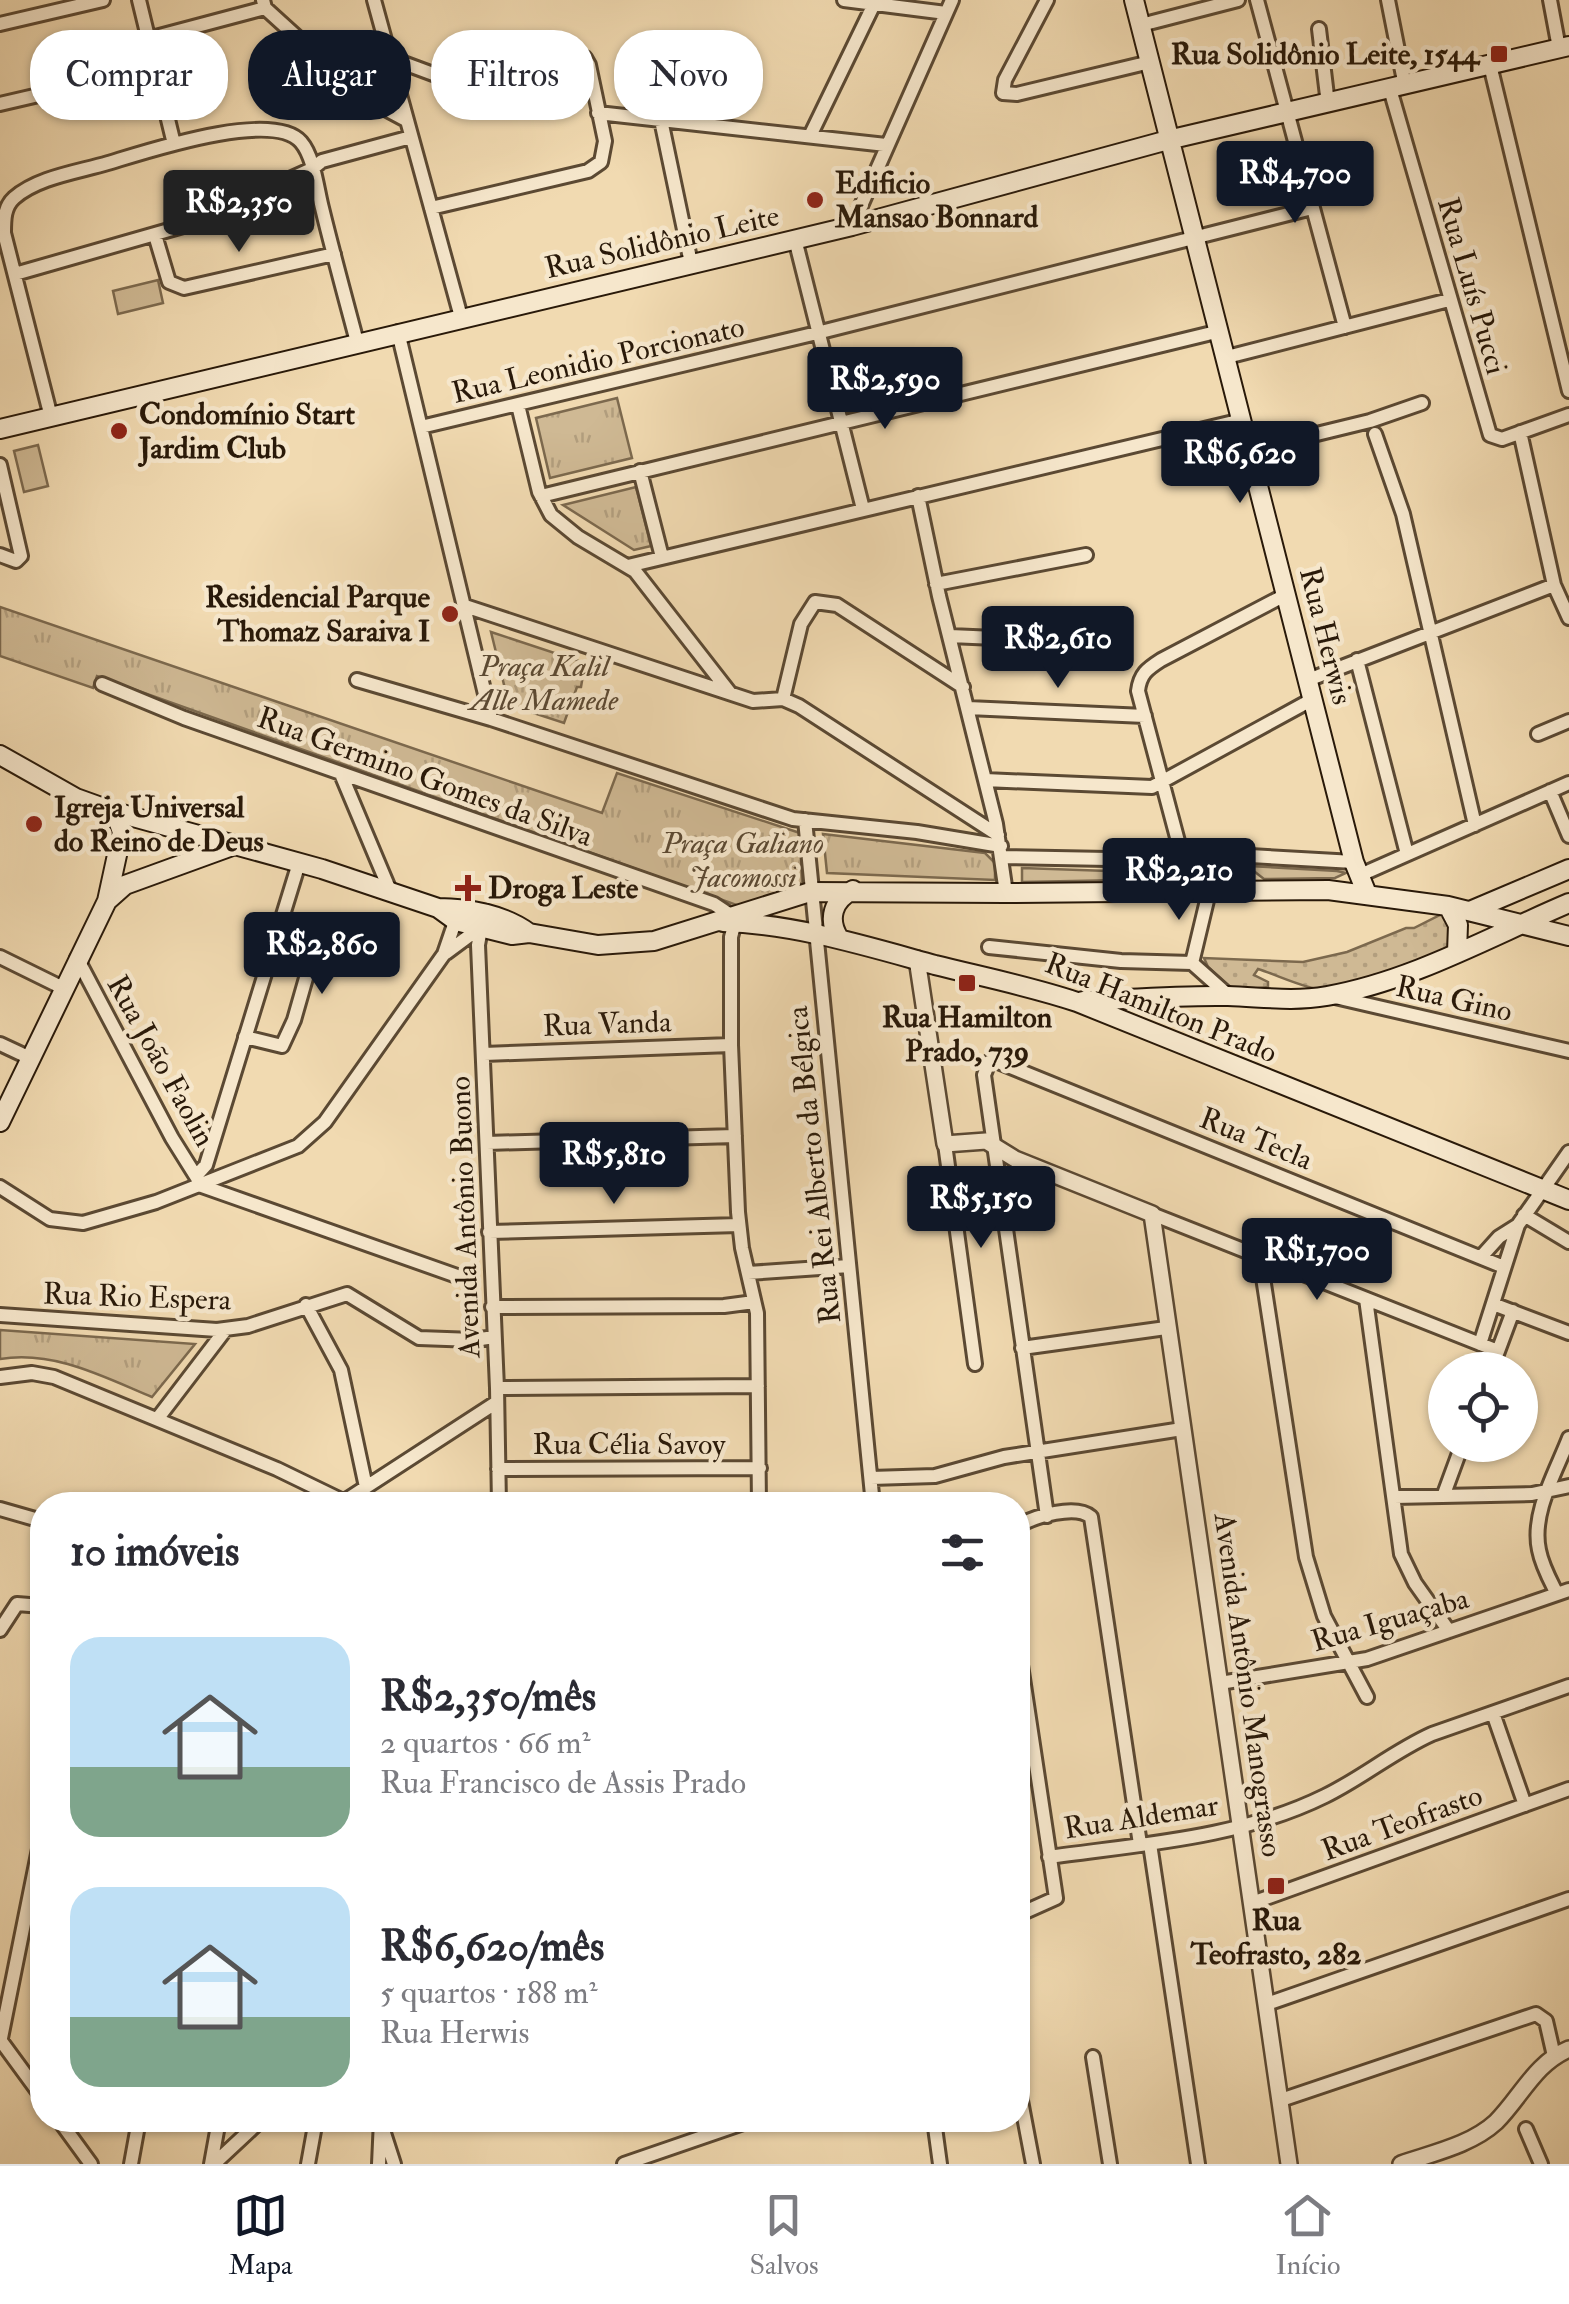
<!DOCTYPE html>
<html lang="pt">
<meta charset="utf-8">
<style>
:root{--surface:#fff;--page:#f7f7f7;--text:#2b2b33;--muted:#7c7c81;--line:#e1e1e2;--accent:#111827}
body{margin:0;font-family:"IM FELL Double Pica",serif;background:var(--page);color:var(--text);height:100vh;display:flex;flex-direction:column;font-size:38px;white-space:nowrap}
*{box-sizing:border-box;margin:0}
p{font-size:32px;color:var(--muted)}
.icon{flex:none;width:55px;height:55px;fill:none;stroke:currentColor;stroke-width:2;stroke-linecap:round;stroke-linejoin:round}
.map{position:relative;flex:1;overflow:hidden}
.panel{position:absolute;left:30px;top:1492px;width:1000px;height:640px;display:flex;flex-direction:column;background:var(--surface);border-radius:40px;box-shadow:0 2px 8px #0004}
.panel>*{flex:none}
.banner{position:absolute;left:30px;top:30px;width:1000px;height:90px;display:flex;gap:20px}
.buttons{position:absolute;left:1428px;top:1352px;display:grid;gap:20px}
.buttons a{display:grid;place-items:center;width:110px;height:110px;border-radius:50%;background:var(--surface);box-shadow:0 2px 8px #0004;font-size:50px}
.price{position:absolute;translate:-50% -85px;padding:0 22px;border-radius:10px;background:var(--accent);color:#fff;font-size:32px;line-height:65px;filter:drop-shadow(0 2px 5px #0008)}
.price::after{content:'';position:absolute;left:50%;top:60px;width:30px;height:22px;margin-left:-15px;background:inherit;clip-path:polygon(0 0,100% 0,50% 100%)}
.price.selected{background:#222;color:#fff}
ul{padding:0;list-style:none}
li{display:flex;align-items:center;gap:30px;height:250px;padding:0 40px}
li span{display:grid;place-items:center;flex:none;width:280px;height:200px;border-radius:30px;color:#555}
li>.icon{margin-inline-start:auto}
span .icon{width:120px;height:120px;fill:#fffc;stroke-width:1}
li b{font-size:42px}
h2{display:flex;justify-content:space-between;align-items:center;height:120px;padding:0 40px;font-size:42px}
.tag{padding:0 35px;border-radius:40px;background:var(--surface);box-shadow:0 2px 8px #0004;font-size:35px;line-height:90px}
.tag.selected{background:var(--accent);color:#fff}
.tab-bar{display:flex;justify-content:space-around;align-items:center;height:140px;border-top:2px solid var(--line);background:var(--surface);font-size:28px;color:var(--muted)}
.tab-bar a{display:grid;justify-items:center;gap:5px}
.tab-bar .selected{color:var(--accent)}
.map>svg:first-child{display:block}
.grass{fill:url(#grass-dots);stroke:#7c694e;stroke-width:2.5}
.park{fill:url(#park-tufts);stroke:#7c694e;stroke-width:2.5}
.pitch{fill:#cfb994;stroke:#7c694e;stroke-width:2.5}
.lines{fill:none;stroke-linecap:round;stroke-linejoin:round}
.minor-casing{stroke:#5b4933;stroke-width:18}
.tertiary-casing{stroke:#5b4933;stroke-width:20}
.secondary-casing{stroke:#291909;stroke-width:22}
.minor{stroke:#f6e7cc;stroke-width:12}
.tertiary{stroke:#f6e7cc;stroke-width:15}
.secondary{stroke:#f6e7cc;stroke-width:18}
.poi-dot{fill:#8f2418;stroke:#f6e7cc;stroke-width:4}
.labels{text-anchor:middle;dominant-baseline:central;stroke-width:9;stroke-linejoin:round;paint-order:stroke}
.poi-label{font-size:30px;font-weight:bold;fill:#291909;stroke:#f6e7cc;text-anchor:start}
.street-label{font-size:30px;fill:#291909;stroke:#f6e7cc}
.park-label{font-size:30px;font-style:italic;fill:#5b4933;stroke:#f6e7cc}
</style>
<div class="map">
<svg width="1569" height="2164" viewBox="0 0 1569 2164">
<defs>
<pattern id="grass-dots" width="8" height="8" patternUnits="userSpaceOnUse" patternTransform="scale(2.5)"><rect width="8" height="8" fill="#cfb994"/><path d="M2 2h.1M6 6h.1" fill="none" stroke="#b29e7e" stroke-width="1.8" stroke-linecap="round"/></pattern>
<pattern id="park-tufts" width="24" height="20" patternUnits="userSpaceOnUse" patternTransform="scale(2.5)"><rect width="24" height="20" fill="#cfb994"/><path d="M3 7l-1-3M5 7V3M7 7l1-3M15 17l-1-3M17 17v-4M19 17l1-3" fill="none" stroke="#b29e7e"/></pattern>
</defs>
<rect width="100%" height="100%" fill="#f1dab1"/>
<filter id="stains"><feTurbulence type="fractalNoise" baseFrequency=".002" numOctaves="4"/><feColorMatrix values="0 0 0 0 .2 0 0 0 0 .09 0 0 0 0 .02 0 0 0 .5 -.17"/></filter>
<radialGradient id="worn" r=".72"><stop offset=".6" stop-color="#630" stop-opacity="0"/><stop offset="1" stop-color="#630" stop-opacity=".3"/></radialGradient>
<path class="grass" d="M 1442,914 L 1449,918 L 1455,940 C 1439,959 1351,990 1325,990 C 1308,990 1275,974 1258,969 L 1254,975 L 1268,982 L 1268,987 L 1234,991 L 1208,967 L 1204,958 L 1303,962 L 1347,952 L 1406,928 L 1414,928 Z"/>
<path class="park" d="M 617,398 L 632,458 L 550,478 L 536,418 Z
M 636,487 L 651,546 L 634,550 L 563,505 Z
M 0,607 L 602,813 L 617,773 L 800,833 L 802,882 L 797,890 L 742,907 L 97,676 L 93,688 L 0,656 Z
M 491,632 L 585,663 L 581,687 L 577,687 L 564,723 L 509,705 Z
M 823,834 L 985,853 L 995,863 L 995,880 L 827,873 Z
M 1195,863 L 1337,871 L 1346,873 L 1335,878 L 1264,879 L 1255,872 L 1226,871 L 1216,880 L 1198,880 Z
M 1022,868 L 1167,873 L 1173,874 L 1174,879 L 1022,882 Z
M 0,1330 L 195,1344 L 152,1397 C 104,1377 54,1350 0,1359 Z"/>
<path class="pitch" d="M 158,280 L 163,303 L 118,314 L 113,291 Z
M 38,445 L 48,486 L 24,492 L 14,451 Z"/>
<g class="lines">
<defs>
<path id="minor" d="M 139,0 L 174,144
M 263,0 L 265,8 L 363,97 L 406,120
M 374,0 L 461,317
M 844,0 L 946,13
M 1047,0 L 1005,80 L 1003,93 L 1017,94 L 1150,62
M 1257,0 L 1345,327
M 1388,0 L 1405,86
M 1550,0 L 1559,48
M 0,24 L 103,0
M 1141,25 L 1238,0
M 1319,29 L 1328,104
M 148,39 L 265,8
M 390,58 L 460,84 L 578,56 L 585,58 L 589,65 L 605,141 L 601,162 L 588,171 L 431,208
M 1490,65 L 1569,391
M 1390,89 L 1490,435 L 1502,439 L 1569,415
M 0,104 L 155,68
M 598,113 L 886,145
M 661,120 L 691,263
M 810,136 L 874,4
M 852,226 L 952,0
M 155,235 L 169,282 L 184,288 L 334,254
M 795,239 L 863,509
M 15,274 L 190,224 L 312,169 L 322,161 L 411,137
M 398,332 L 491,719
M 1227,357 L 1449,300
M 518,405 L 539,492 L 551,515 L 578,537 L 635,571 L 730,693
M 51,417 L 4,233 C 4,220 4,207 14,198 C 38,177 78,172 108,163 C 145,152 272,109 301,142 C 314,157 317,189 322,208 C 333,253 345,297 357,342
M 421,427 L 817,333 L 1312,208
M 1520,432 L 1554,585 L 1569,618
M 1375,434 L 1403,514 L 1475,825
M 1251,450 L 1370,421 L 1422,403
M 0,465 L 21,556 L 16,561 L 0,555
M 640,471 L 662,557
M 541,496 L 1220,331
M 918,496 L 939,596 L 996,824 L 1006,893
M 628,566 L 1242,420
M 936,584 L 1086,555
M 465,606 L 753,701 L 783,699 L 799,706 L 998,835
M 950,636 L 1114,643
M 1357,660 L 1407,854
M 357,680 L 491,719 L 793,819 L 917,832 L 1001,846
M 1308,680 L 1554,585
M 102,684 L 184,718 L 714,904 L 732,916
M 783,699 L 801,624 L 815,602 L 837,605 L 963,687
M 968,708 L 1145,716
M 1538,734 L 1569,721
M 341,774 L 391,893
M 985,780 L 1152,787 L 1313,699
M 1550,791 L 1569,836
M 805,820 L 873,1505
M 1002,857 L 1161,860 L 1215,854 L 1354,862
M 1358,876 L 1569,783
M 1187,893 L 1179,845 L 1138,691 C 1140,674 1147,669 1161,660 L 1287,594
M 735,922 L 731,937 L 731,1045 L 738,1212 L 742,1248 L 757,1313 L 759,1505
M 482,923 L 478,945 L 497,1388 L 499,1505
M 989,947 L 1121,961 L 1192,963
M 446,953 L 481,927
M 0,957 L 63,988
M 77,958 L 172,1138 L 202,1186 L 457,1276
M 1192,963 L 1209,892
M 1192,963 L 1229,996
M 1335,997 L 1569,1051
M 245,1037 L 282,1046 L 294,1020 L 318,936 L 315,931 L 283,920
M 0,1044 L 30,1058
M 484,1054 L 731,1045
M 487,1143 L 735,1136
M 945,1144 L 975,1364
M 196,1176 L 206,1165 L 299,863
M 0,1187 L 50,1219 L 83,1223 L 156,1202 L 298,1146 L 325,1122 L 444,954 L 458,913
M 1152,1214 L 1498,1351
M 1524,1215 L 1569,1242
M 489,1232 L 739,1225
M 1481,1257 L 1499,1237 L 1518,1225
M 1260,1258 L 1306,1557 L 1324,1616 L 1367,1697
M 748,1273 L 849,1266
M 1366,1299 L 1401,1554 L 1415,1583 L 1449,1631
M 1493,1304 L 1569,1333
M 306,1305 L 341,1370 L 366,1487
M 492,1307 L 724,1306 L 754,1302
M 0,1315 L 217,1330 L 248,1326 L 347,1294 L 419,1338 L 474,1340 L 494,1337
M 1480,1344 L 1518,1225 L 1569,1152
M 1022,1348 L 1166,1328
M 1491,1370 L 1513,1311
M 0,1377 L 32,1373 L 54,1377 L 277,1469 L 343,1501
M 497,1388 L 758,1386
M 158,1418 L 226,1329
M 498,1469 L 760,1468
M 871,1478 L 935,1476 L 1004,1457 L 1182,1429
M 1444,1494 L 1462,1445
M 1394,1497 L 1532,1494 L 1569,1486
M 340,1504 L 497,1402
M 0,1509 L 42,1521
M 1047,1516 L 984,1075 L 989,1062 L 998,1062 L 1504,1267
M 1018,1526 C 1035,1516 1076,1504 1091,1517 L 1140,1844
M 1557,1594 C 1550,1580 1542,1566 1539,1550 C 1531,1513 1556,1472 1569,1438
M 0,1630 L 17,1604 L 42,1606
M 1018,1645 L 1056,1898 L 1018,1915
M 1220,1683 L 1367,1659 L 1569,1590
M 1493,1713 L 1525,1805
M 1150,1844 L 1198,2164
M 1049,1857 C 1142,1844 1240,1838 1325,1796 C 1362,1778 1394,1751 1432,1734 L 1569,1686
M 1252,1903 L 1569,1789
M 1267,2004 L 1569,1899
M 1,2041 L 42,2097
M 0,2043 L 42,1834
M 1093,2057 L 1110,2164
M 1018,2085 L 1033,2164
M 1281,2100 L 1536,2014 L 1546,2021 L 1554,2056
M 59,2120 L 91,2164
M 934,2120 L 940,2164
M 1526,2129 L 1541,2164
M 384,2133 L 394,2164
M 131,2164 L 139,2120
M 211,2164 L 219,2120
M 214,2164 L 261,2120
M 308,2164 L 316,2120
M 379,2164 L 381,2120
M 624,2164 L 752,2120"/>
<path id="tertiary" d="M 917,959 L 945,1144 L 986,1141 L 1015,1159 L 1152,1214 L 1289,2164
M 1401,2164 C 1433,2153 1471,2145 1496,2122 C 1521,2097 1535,2063 1569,2049"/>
<path id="secondary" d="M 1134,0 L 1354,862 L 1367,894
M 0,429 L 852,226 L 1168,140 L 1569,46
M 0,755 L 76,798 L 115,812 L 322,869 L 438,908 L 456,921 L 512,935 L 529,933 L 598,945 L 654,941 L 810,892 L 1006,893 L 1328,890 L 1448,906 L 1569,936
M 107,901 L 125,885 L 235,845
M 1448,906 L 1458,925 L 1457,952
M 438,908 C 469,908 505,915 529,933
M 1470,911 L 1569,869
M 723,922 C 795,924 866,946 935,965 C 983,977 1029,986 1077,1002 L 1569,1200
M 839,938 C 827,919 833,900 853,890
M 1083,1001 C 1131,999 1180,995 1228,996 C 1262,997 1293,1002 1327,996 C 1412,981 1491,936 1569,903
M 0,1122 L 107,901 L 122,832 L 115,812"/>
</defs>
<use href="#minor" class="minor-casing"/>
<use href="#tertiary" class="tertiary-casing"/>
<use href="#secondary" class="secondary-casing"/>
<use href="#minor" class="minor"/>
<use href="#tertiary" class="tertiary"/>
<use href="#secondary" class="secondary"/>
</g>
<g class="poi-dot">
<rect x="1489" y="44" width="20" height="20" rx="5"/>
<circle cx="815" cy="200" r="10"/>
<circle cx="119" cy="431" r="10"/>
<circle cx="450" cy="614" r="10"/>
<circle cx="34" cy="824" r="10"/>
<path d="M463 873h10v10h10v10h-10v10h-10v-10h-10v-10h10z"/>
<rect x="957" y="973" width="20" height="20" rx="5"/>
<rect x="1266" y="1876" width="20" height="20" rx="5"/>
</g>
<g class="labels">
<g class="poi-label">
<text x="1479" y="54" text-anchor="end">Rua Solidônio Leite, 1544</text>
<text x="835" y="183">Edificio<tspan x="835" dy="34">Mansao Bonnard</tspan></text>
<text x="139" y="414">Condomínio Start<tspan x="139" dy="34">Jardim Club</tspan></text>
<text x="430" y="597" text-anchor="end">Residencial Parque<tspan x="430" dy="34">Thomaz Saraiva I</tspan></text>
<text x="54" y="807">Igreja Universal<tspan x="54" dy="34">do Reino de Deus</tspan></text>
<text x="488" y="888">Droga Leste</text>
<text x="967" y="1017" text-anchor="middle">Rua Hamilton<tspan x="967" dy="34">Prado, 739</tspan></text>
<text x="1276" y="1920" text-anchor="middle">Rua<tspan x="1276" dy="34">Teofrasto, 282</tspan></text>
</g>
<g class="street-label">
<text transform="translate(662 242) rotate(-13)">Rua Solidônio Leite</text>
<text transform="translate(1472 286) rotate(74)">Rua Luís Pucci</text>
<text transform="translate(598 360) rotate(-13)">Rua Leonidio Porcionato</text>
<text transform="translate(1326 636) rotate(76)">Rua Herwis</text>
<text transform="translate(425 777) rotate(20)">Rua Germino Gomes da Silva</text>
<text transform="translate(1454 999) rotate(13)">Rua Gino</text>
<text transform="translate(1161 1008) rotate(22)">Rua Hamilton Prado</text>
<text transform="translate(607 1024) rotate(-2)">Rua Vanda</text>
<text transform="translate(161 1061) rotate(61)">Rua João Faolin</text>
<text transform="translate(1256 1139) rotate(22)">Rua Tecla</text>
<text transform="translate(814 1165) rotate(-96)">Rua Rei Alberto da Bélgica</text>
<text transform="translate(465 1217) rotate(-92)">Avenida Antônio Buono</text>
<text transform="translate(137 1297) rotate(2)">Rua Rio Espera</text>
<text x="629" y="1444">Rua Célia Savoy</text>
<text transform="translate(1390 1620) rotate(-16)">Rua Iguaçaba</text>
<text transform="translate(1248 1685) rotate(82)">Avenida Antônio Manograsso</text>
<text transform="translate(1141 1817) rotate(-9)">Rua Aldemar</text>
<text transform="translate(1402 1823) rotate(-20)">Rua Teofrasto</text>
</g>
<g class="park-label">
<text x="544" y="666">Praça Kalil<tspan x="544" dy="34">Alle Mamede</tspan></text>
<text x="743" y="843">Praça Galiano<tspan x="743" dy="34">Jacomossi</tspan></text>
</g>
</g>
<rect width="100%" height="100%" filter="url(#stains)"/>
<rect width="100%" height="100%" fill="url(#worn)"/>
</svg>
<div class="buttons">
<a><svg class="icon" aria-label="locate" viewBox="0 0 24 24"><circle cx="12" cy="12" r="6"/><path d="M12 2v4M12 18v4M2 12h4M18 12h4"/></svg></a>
</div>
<b class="price" style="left:1295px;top:226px">R$4,700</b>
<b class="price selected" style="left:239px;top:255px">R$2,350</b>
<b class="price" style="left:885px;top:432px">R$2,590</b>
<b class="price" style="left:1240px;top:506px">R$6,620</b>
<b class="price" style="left:1058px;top:691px">R$2,610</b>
<b class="price" style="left:1179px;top:923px">R$2,210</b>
<b class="price" style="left:322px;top:997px">R$2,860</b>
<b class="price" style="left:614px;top:1207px">R$5,810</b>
<b class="price" style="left:981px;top:1251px">R$5,150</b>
<b class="price" style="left:1317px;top:1303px">R$1,700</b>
<div class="banner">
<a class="tag">Comprar</a>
<a class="tag selected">Alugar</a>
<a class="tag">Filtros</a>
<a class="tag">Novo</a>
</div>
<section class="panel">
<h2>10 imóveis<svg class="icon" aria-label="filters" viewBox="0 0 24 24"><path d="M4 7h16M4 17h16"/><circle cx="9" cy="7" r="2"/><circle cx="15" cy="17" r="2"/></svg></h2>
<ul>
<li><span style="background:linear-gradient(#bfe0f5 65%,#7fa58c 0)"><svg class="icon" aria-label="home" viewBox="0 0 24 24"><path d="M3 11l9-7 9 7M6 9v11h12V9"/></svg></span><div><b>R$2,350/mês</b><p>2 quartos · 66 m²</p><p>Rua Francisco de Assis Prado</p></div></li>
<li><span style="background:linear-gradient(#bfe0f5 65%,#7fa58c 0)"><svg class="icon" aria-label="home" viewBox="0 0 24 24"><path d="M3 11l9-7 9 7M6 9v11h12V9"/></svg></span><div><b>R$6,620/mês</b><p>5 quartos · 188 m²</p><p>Rua Herwis</p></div></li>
</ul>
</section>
</div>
<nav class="tab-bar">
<a class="selected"><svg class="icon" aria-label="map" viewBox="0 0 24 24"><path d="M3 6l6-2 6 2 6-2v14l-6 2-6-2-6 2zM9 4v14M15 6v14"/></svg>Mapa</a>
<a><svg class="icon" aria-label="saved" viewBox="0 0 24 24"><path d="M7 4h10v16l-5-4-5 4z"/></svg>Salvos</a>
<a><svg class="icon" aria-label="home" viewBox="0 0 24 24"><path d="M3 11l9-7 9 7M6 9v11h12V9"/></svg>Início</a>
</nav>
